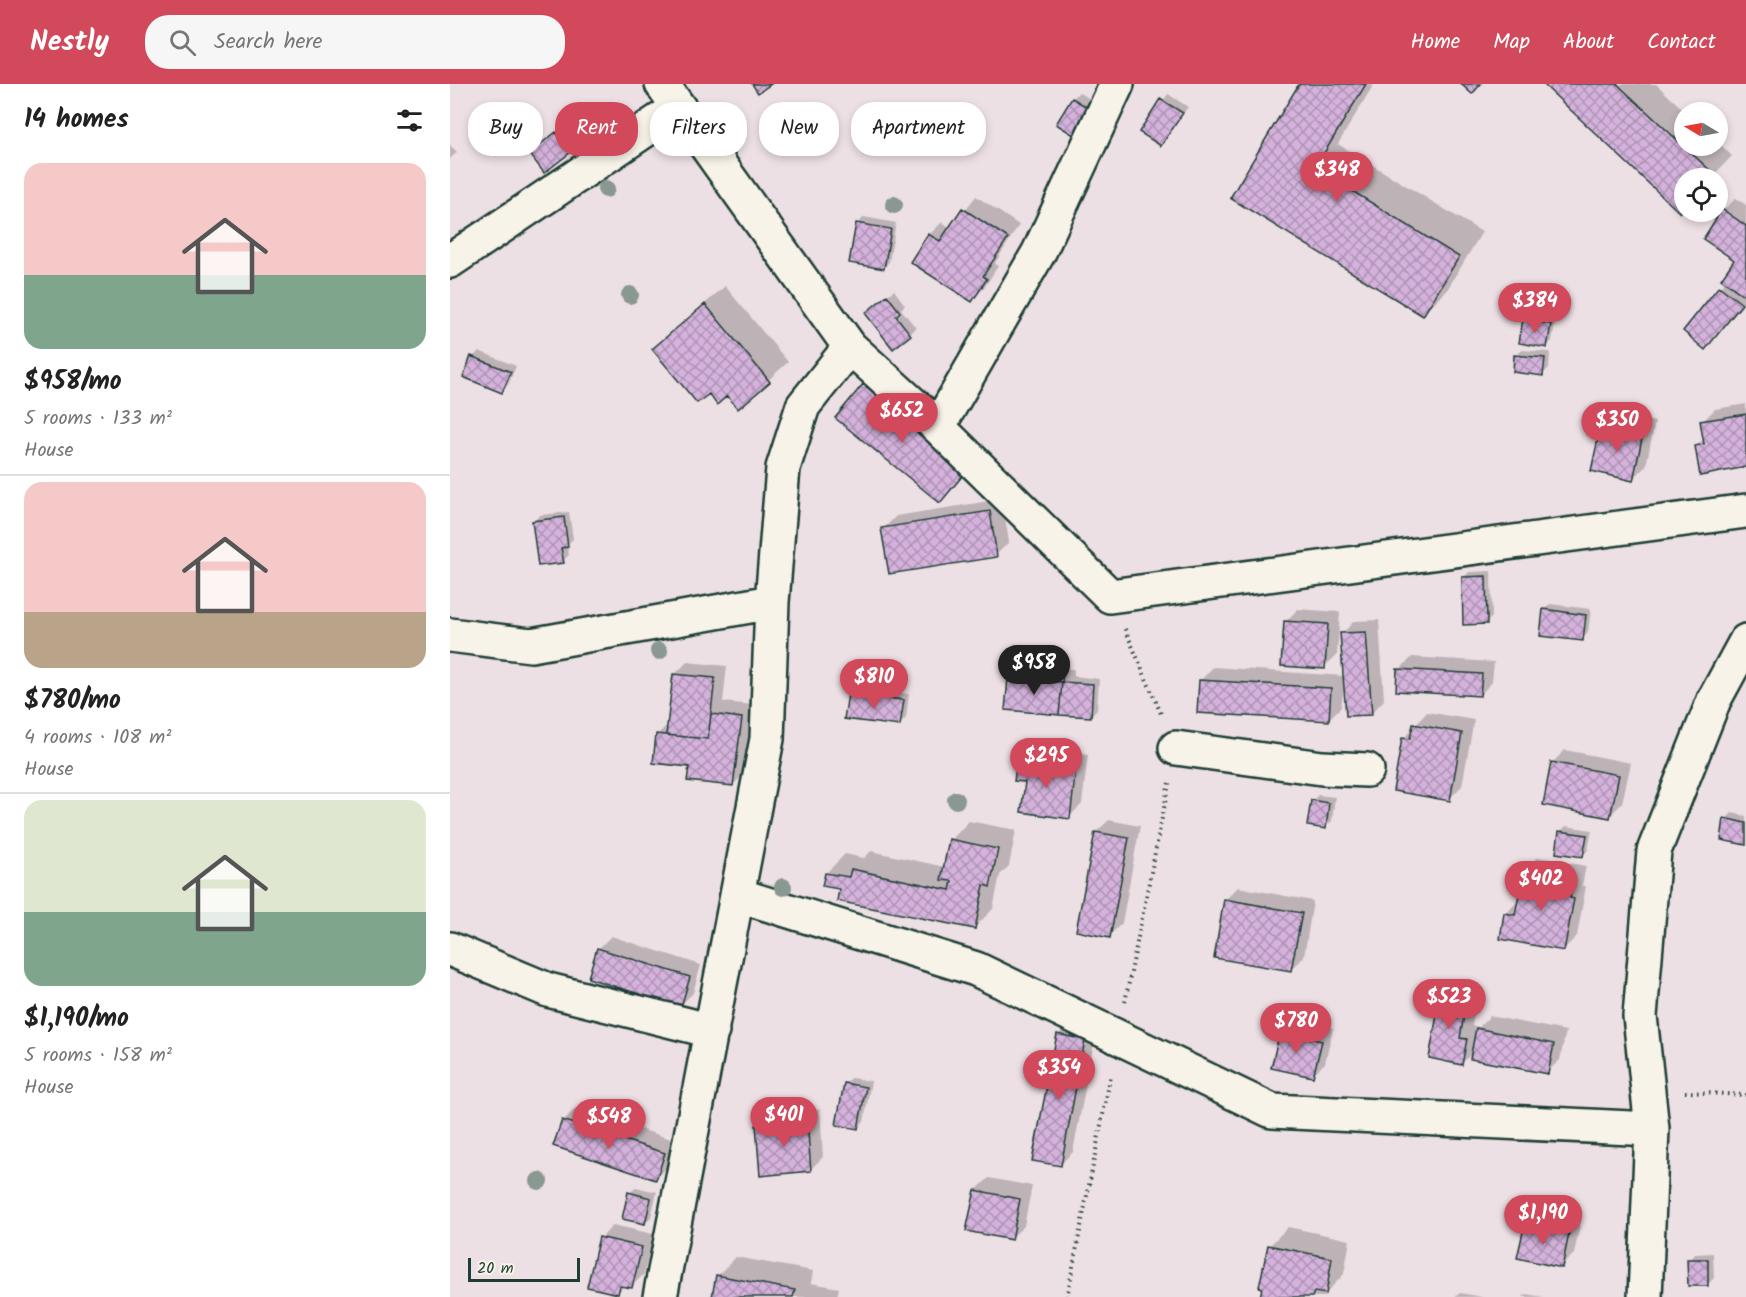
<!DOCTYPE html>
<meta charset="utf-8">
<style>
:root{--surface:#fff;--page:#f6f6f6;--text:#222;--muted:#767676;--line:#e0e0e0;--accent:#d1495b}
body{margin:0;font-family:Kalam,sans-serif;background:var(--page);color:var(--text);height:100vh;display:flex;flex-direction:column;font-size:22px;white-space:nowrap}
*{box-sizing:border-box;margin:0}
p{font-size:20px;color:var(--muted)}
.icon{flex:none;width:33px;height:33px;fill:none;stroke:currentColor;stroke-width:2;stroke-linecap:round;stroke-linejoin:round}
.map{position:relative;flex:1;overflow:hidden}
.panel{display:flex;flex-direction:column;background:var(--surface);width:450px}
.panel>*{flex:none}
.banner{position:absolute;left:18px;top:18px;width:570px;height:54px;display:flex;gap:12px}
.needle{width:39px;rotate:280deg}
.fabs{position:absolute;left:1224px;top:18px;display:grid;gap:12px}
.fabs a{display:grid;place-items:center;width:54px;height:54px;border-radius:50%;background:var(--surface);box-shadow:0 3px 9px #0003;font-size:30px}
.scale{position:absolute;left:18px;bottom:15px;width:112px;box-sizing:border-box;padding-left:6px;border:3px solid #1f3d34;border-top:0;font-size:16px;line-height:21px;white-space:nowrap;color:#1f3d34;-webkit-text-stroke:4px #f7f3e8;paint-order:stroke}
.price{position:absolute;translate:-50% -51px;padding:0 14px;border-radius:21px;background:var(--accent);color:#fff;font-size:20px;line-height:39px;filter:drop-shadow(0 2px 3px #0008)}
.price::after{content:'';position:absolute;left:50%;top:36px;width:18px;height:14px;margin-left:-9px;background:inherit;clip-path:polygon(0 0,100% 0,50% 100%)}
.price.selected{background:#222;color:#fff}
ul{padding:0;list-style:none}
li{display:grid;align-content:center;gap:12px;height:318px;padding:0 24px}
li+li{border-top:2px solid var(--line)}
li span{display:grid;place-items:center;height:186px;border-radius:18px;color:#555}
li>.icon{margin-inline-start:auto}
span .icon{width:108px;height:108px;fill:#fffc;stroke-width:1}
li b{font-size:26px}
h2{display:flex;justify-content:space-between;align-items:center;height:72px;padding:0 24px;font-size:26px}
.chip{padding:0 21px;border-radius:24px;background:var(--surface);box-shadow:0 3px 9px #0003;font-size:21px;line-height:54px}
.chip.selected{background:var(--accent);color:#fff}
header{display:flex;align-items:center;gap:36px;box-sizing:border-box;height:84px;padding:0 30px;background:var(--accent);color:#fff}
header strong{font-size:28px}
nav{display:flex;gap:33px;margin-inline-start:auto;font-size:21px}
.search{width:420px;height:54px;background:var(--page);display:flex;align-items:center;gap:15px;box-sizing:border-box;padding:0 21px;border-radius:24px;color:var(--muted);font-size:22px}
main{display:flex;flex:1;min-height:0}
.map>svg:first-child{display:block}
.shadow{fill:#0003}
.building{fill:url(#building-cross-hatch);stroke:#1f3d34;stroke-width:1.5}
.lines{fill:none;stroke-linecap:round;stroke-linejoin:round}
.street-casing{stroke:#1f3d34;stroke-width:38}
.path{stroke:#1f3d34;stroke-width:4;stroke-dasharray:1.5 4.5;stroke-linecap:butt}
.street{stroke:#f7f3e8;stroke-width:33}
.tree{fill:#899890}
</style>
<header>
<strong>Nestly</strong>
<div class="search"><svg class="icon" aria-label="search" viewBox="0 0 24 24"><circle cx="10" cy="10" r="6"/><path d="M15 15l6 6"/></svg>Search here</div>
<nav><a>Home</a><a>Map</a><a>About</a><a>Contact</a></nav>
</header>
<main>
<section class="panel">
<h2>14 homes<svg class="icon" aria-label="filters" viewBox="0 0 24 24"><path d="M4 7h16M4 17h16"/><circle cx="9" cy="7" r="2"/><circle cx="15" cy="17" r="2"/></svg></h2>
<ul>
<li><span style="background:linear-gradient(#f6c9c9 60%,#7fa58c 0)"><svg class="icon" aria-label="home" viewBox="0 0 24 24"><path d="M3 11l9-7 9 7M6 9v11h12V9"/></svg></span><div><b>$958/mo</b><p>5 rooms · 133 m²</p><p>House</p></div></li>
<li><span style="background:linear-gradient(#f6c9c9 70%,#b9a48a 0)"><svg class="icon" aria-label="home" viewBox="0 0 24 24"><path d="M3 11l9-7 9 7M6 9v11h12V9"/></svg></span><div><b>$780/mo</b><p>4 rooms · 108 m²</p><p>House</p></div></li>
<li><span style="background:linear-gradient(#dfe7d0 60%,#7fa58c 0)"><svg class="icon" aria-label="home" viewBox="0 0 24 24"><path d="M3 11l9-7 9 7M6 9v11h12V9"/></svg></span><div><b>$1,190/mo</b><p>5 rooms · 158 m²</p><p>House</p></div></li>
</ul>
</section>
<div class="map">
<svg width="1296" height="1213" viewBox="0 0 1296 1213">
<defs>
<pattern id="building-cross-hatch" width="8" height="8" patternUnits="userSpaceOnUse" patternTransform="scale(1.5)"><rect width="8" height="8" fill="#d5b2dc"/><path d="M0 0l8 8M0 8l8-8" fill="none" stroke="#ac92b3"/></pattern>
</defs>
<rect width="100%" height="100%" fill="#ede0e4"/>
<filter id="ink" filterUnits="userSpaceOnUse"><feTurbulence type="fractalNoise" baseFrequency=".0167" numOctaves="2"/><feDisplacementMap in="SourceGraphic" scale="12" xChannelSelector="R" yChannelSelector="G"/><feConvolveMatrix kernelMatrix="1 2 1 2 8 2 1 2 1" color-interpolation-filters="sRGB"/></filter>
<g filter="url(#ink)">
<path class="shadow" d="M 851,0 L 924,0 L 888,60 L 1032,148 L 997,206 L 973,230 L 782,113 Z
M 1095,0 L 1206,0 L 1236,28 L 1234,62 L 1268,62 L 1268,58 L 1282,72 L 1261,94 L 1234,94 L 1234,122 L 1230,126 Z
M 629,8 L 652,23 L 608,39 L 623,14 Z
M 718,10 L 738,23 L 711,60 L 691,47 Z
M 113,43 L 126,61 L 120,67 L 81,69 Z
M 0,61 L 7,68 L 0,75 Z
M 526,112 L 569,141 L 545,179 L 548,182 L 534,204 L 522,216 L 462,177 L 479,151 L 492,138 L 501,144 Z
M 1286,114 L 1296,121 L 1296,216 L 1255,264 L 1235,247 L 1276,197 L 1286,176 L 1274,126 Z
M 414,133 L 446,139 L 439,178 L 433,184 L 408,139 Z
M 275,202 L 338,278 L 289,323 L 278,310 L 259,308 L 204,265 Z
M 444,206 L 455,221 L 451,225 L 466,244 L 460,250 L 423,223 Z
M 1081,230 L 1106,234 L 1102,257 L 1096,263 L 1075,236 Z
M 1072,266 L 1100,268 L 1099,284 L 1093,290 L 1066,272 Z
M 29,267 L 66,282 L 58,301 L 52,307 L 23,273 Z
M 427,288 L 530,372 L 490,417 L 387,334 Z
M 1296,320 L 1296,382 L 1246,362 L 1255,354 L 1252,338 L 1265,325 Z
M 1165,329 L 1205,338 L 1196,382 L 1183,395 L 1153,342 Z
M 552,415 L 559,458 L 546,471 L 433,445 L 446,432 Z
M 119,428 L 123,455 L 117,461 L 119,471 L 113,477 L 84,437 L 90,431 Z
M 1041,487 L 1042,533 L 1036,539 L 1013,494 L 1019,488 Z
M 1100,520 L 1141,525 L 1138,549 L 1132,555 L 1094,526 Z
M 848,525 L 890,528 L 887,571 L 874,583 L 835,538 Z
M 929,536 L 934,616 L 922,629 L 895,596 L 891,623 L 878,636 L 751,596 L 763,583 L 895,592 L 892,550 L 904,537 Z
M 566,570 L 619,574 L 618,585 L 624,585 L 624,592 L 649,595 L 647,626 L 641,632 L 560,577 Z
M 962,573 L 1044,578 L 1042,598 L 1030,611 L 949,586 Z
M 237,578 L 277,582 L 273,618 L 304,621 L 296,688 L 283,701 L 240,681 L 208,650 L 219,639 L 225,590 Z
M 405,604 L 459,610 L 456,634 L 450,640 L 399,611 Z
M 977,628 L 1024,636 L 1012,702 L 999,715 L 954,654 Z
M 581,664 L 638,671 L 632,720 L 619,733 L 576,697 L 568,677 Z
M 1115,666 L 1181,679 L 1172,719 L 1160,732 L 1102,679 Z
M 868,711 L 885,713 L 882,737 L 875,743 L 862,717 Z
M 1282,729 L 1296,732 L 1296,760 L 1276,735 Z
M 659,736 L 690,742 L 672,839 L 659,852 L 646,748 Z
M 519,737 L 566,746 L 559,782 L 550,791 L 543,825 L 524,844 L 390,804 L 376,789 L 395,770 L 414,774 L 421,767 L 495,783 L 501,756 Z
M 1116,742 L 1142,746 L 1138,766 L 1132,772 L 1110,748 Z
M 1088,773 L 1136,782 L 1132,802 L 1136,802 L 1127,852 L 1114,865 L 1056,829 L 1069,816 L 1075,786 Z
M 788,803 L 863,817 L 854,873 L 841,886 L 775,816 Z
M 161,852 L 251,881 L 243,909 L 230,922 L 148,865 Z
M 1005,897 L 1029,902 L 1022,942 L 1029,943 L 1040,932 L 1116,947 L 1110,976 L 1097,988 L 1023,968 L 1012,979 L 993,910 Z
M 844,935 L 883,944 L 875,979 L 862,991 L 831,947 Z
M 621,938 L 647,943 L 623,1068 L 610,1081 L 608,951 Z
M 401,994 L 421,997 L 414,1038 L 407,1044 L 395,1000 Z
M 126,1024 L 227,1057 L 219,1081 L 206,1094 L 113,1037 Z
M 370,1025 L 373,1073 L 360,1086 L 307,1041 L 320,1029 Z
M 539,1094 L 582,1102 L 574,1142 L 561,1154 L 526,1106 Z
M 186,1103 L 207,1108 L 201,1133 L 195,1139 L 180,1109 Z
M 1089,1127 L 1131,1137 L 1124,1170 L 1111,1182 L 1076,1140 Z
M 163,1141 L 203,1150 L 194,1190 L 181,1203 L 175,1201 L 167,1209 L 151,1154 Z
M 838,1143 L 900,1156 L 894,1190 L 878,1207 L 876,1213 L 810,1213 L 819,1162 Z
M 1263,1169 L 1264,1194 L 1257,1201 L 1239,1176 L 1245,1170 Z
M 286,1173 L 363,1187 L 361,1199 L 389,1204 L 387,1213 L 264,1213 L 267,1192 Z
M 1010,1209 L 1033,1213 L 1005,1213 Z
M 1076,1210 L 1094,1213 L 1073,1213 Z"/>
<path class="building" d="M 302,0 L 321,0 L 308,9 Z
M 849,0 L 916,0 L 865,84 L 1009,173 L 973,232 L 780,114 Z
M 1011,0 L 1031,0 L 1022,10 Z
M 1093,0 L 1167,0 L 1265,91 L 1262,94 L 1234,94 L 1234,124 L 1230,129 Z
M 622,14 L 647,29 L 630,55 L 606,40 Z
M 710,15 L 733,29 L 711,62 L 689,48 Z
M 106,48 L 121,68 L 94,89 L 79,69 Z
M 512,124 L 558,154 L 533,192 L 537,195 L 522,218 L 460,178 L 478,150 L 490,157 Z
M 1272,125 L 1296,142 L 1296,213 L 1271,195 L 1284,176 L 1253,155 Z
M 406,139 L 441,145 L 434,185 L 399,179 Z
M 1269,202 L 1292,220 L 1255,266 L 1233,247 Z
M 437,211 L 450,228 L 446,232 L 461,251 L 443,265 L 415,229 Z
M 255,220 L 320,298 L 288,325 L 277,312 L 267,321 L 259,310 L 247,319 L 202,265 Z
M 1073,235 L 1101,240 L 1097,264 L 1069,259 Z
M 1064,271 L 1095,274 L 1093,292 L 1063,288 Z
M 21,272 L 61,288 L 52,309 L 13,293 Z
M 413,300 L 518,385 L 490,419 L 385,334 Z
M 1296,330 L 1296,383 L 1250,392 L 1245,362 L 1254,360 L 1250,337 Z
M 1151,341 L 1193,350 L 1183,397 L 1141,387 Z
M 540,427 L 547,473 L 439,490 L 431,444 Z
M 114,433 L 118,463 L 111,464 L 114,479 L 88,482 L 82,437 Z
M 1036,492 L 1037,540 L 1013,541 L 1012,493 Z
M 1093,525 L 1136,531 L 1133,557 L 1090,552 Z
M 834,537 L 878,540 L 875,585 L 831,582 Z
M 916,548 L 922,631 L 896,632 L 890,549 Z
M 559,576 L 614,580 L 612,598 L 558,594 Z
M 947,585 L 1032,590 L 1030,612 L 946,607 Z
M 223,590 L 265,594 L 258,655 L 216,651 Z
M 558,594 L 612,598 L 609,631 L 555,626 Z
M 749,596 L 881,604 L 879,637 L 747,629 Z
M 612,598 L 643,600 L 641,633 L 609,631 Z
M 398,610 L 454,616 L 450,642 L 394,635 Z
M 261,630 L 292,634 L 283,702 L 237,697 L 239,683 L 203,679 L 206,650 L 258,655 Z
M 963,640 L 1012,649 L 1000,717 L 943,707 L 952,654 L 960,655 Z
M 567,676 L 626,684 L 620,735 L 571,728 L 575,698 L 564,697 Z
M 1101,678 L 1169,691 L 1160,734 L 1093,721 Z
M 861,716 L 879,719 L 876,745 L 857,742 Z
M 1274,734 L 1296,739 L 1296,761 L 1271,756 Z
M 1109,747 L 1137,751 L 1133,773 L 1106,769 Z
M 645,748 L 679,754 L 660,854 L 626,847 Z
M 499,755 L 548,765 L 540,803 L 534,801 L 525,845 L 387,817 L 389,805 L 372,802 L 375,789 L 399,793 L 401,785 L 500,806 L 502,797 L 491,796 Z
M 1074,785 L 1124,795 L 1120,814 L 1124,815 L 1114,867 L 1050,855 L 1054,829 L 1065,831 Z
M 774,815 L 852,829 L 841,887 L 764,874 Z
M 147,864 L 240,893 L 231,923 L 138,894 Z
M 991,909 L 1017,914 L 1010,954 L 1017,955 L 1012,981 L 979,974 Z
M 1026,944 L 1104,960 L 1098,990 L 1020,975 Z
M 830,947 L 872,957 L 863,993 L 821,984 Z
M 607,950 L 635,956 L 611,1082 L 582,1077 Z
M 394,999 L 416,1003 L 408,1045 L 386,1041 Z
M 112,1036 L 215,1069 L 206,1096 L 103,1062 Z
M 357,1036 L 361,1087 L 310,1092 L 306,1041 Z
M 525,1106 L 570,1115 L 562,1156 L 516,1147 Z
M 178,1108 L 201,1114 L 195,1140 L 172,1135 Z
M 1075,1139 L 1119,1149 L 1112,1184 L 1067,1174 Z
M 149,1153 L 192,1163 L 182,1204 L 170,1202 L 168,1210 L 137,1203 Z
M 818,1161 L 882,1174 L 876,1210 L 864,1208 L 862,1213 L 810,1213 L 812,1204 L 809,1203 Z
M 1237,1175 L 1258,1175 L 1258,1202 L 1238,1202 Z
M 266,1191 L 345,1206 L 343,1213 L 262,1213 Z"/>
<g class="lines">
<defs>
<path id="street" d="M 0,177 L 228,24
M 400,263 L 488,343 L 589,168 L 667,0
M 488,343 L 660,512 L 1296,427
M 0,551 L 81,561 L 322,518
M 726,664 L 872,684 L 917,686
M 288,811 L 526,885 L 822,1027 L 1202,1045
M 0,865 L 98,906 L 262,947
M 210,1213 L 317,655 L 322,518 L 333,384 L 353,322 L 400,263 L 212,0
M 1195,1213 L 1202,1045 L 1190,932 L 1204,767 L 1264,616 L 1296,557"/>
</defs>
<use href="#street" class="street-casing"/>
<path class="path" d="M 675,545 L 712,632
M 675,918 L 719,699
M 1235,1008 L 1296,1011
M 617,1213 L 661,990"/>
<use href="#street" class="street"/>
</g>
<g class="tree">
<circle cx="156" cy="105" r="9"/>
<circle cx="444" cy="121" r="9"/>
<circle cx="180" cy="211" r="9"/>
<circle cx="209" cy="567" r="9"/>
<circle cx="506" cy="716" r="9"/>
<circle cx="333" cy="803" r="9"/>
<circle cx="89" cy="1097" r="9"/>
</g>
</g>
</svg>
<div class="fabs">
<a><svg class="needle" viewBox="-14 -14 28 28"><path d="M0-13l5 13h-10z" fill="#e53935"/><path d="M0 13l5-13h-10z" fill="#767676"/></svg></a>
<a><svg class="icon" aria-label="locate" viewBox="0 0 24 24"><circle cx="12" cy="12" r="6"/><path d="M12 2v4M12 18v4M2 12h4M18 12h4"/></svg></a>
</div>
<div class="scale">20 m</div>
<b class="price" style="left:887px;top:119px">$348</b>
<b class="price" style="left:1085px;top:250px">$384</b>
<b class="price" style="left:452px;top:360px">$652</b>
<b class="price" style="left:1167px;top:369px">$350</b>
<b class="price selected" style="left:584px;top:612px">$958</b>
<b class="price" style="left:424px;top:626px">$810</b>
<b class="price" style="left:596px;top:705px">$295</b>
<b class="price" style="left:1091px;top:828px">$402</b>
<b class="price" style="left:999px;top:946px">$523</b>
<b class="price" style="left:846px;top:970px">$780</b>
<b class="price" style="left:609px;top:1017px">$354</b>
<b class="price" style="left:334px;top:1064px">$401</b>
<b class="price" style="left:159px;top:1066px">$548</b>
<b class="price" style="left:1093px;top:1162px">$1,190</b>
<div class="banner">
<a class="chip">Buy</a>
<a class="chip selected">Rent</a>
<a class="chip">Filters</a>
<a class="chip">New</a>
<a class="chip">Apartment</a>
</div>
</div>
</main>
